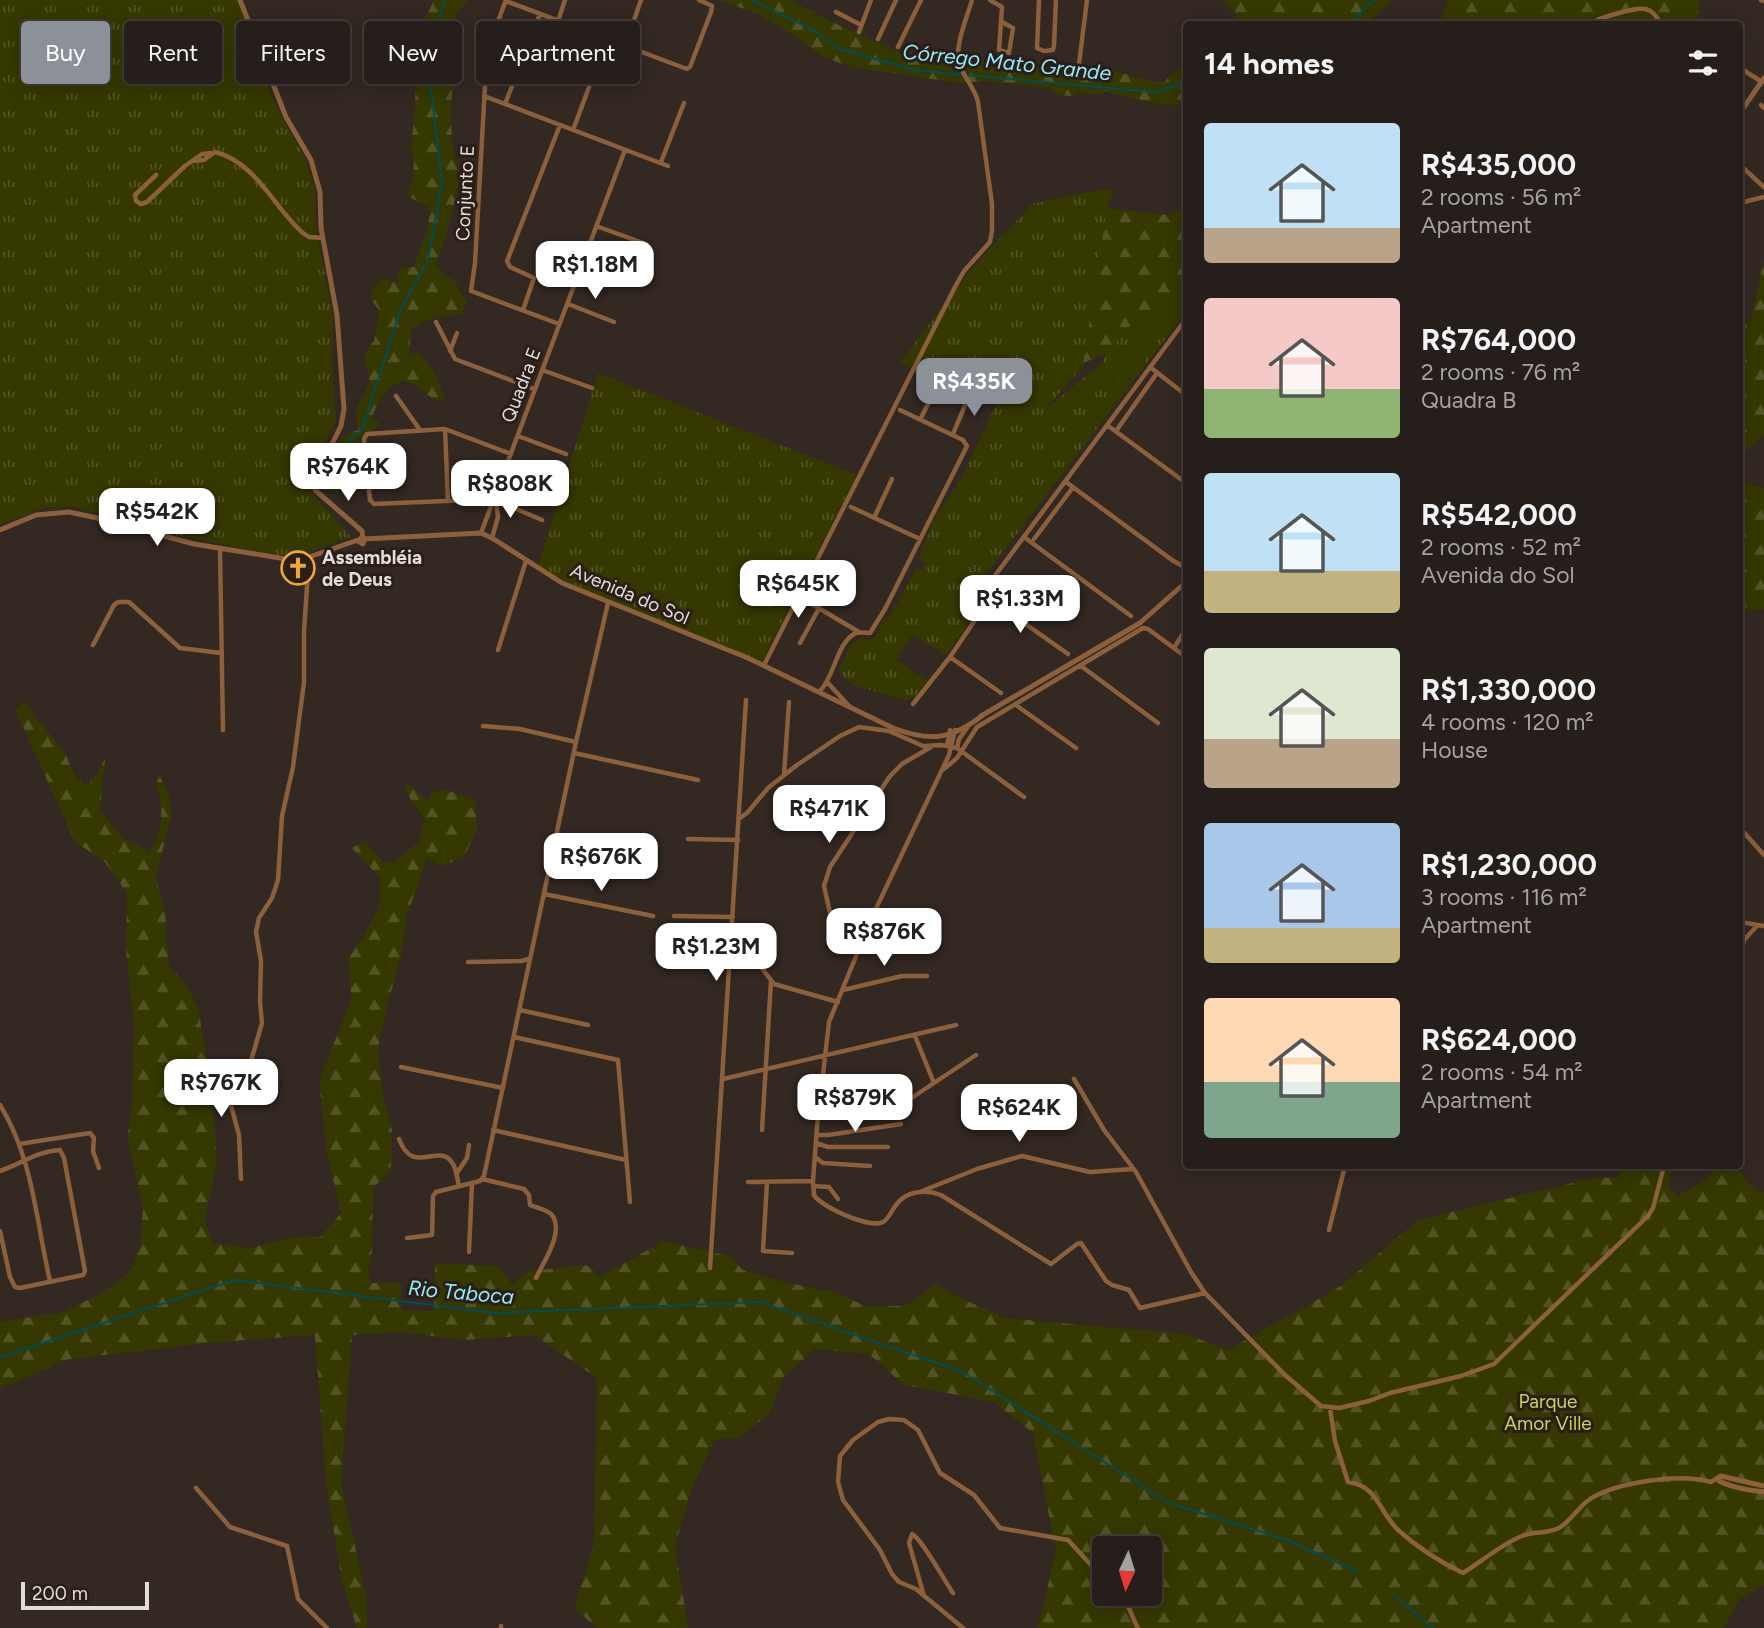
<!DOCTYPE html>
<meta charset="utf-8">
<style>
:root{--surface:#261e1a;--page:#2e2723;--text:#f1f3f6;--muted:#a4a2a2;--line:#423c39;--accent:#8c9099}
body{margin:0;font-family:Figtree,sans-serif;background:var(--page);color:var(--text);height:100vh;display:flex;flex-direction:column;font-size:26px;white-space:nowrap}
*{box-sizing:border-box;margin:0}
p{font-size:23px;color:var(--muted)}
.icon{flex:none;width:38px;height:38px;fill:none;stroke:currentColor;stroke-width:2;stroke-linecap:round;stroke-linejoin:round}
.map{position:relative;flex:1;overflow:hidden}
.side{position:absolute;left:1183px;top:21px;width:560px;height:1148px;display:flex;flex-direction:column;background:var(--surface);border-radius:7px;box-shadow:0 4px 18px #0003,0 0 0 2px var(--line)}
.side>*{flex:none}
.top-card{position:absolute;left:21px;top:21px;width:665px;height:63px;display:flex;gap:14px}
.needle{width:46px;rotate:184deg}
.fabs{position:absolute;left:1092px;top:1536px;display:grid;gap:14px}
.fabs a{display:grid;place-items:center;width:70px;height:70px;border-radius:7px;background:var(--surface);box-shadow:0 4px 18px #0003,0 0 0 2px var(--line);font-size:35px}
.scale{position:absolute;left:21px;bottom:18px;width:128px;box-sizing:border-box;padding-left:7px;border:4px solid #e4dcd8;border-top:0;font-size:19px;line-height:24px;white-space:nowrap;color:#e4dcd8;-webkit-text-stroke:5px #291e18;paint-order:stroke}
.price{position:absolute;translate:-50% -60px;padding:0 16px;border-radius:14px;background:#fff;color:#222;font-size:23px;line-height:46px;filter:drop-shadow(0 2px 4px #0008)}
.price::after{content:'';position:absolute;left:50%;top:42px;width:21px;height:16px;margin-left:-10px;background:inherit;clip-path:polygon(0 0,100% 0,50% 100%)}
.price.on{background:var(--accent);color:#fff}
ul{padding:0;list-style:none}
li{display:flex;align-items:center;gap:21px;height:175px;padding:0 21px}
li span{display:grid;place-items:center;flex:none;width:196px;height:140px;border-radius:7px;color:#555}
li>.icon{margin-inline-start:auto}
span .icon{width:84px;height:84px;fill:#fffc;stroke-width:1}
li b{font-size:30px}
h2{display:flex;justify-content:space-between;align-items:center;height:84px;padding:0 21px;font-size:30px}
.pill{padding:0 24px;border-radius:7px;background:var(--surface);box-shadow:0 4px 18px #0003,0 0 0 2px var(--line);font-size:24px;line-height:63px}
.pill.on{background:var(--accent);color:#fff}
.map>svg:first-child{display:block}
.grass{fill:url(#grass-tufts)}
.forest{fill:url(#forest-firs);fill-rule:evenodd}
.park{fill:#353801}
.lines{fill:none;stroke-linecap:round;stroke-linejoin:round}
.stream{stroke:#004d57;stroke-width:2}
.minor{stroke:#8c603c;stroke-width:4.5}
.tertiary{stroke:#8c603c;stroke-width:5}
.labels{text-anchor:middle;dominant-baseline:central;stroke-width:6;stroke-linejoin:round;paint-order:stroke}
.street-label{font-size:19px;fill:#e4dcd8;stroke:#291e18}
.poi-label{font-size:19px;font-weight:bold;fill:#e4dcd8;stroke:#291e18;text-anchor:start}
.park-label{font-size:19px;fill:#c9d25d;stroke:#291e18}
.water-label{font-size:21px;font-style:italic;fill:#95eafa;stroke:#291e18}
</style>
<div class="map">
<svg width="1764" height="1628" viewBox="0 0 1764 1628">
<defs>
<pattern id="grass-tufts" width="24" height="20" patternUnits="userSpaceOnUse" patternTransform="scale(1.75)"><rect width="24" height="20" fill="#353801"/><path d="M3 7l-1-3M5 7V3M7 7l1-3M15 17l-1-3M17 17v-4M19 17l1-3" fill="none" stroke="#525425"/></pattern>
<pattern id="forest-firs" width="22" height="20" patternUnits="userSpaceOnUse" patternTransform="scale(1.75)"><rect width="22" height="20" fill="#353801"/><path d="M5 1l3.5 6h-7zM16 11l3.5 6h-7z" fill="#525425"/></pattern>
</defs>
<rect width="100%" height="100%" fill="#332822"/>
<path class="grass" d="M 0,0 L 237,0 L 249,26 L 263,76 L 281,116 L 306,159 L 315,191 L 316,229 L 333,315 L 332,364 L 336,421 L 318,455 L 306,486 L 351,537 L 305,554 L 276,555 L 164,533 L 77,507 L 47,507 L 0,524 Z
M 1114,189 L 1107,208 L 1083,367 L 1042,412 L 1104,361 L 1105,354 L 1130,326 L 1150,329 L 1186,292 L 1186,312 L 974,590 L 985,600 L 946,655 L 912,635 L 896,660 L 928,680 L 916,696 L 905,700 L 852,685 L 839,671 C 843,659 849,643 861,637 L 871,640 L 877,635 L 884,618 L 889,618 L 916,569 L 922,570 L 925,563 L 919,557 L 935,517 L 961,479 L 997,402 L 900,363 L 970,270 L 1032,204 L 1098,190 Z
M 598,373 L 857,475 L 760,665 L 537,569 Z"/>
<path class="forest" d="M 434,0 L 468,0 L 455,16 L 461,23 C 454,62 448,107 453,147 C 454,156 458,165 458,174 C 459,196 444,243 436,264 L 444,275 L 456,281 L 459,292 L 467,301 L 462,314 L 431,318 L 411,329 L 409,356 L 417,352 C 431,362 442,384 445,401 L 437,401 C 428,397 422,388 413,384 C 393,373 379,402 372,416 L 381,425 L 359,438 L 359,451 L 337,493 L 324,489 C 330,464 329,436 359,430 L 356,417 L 357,407 L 369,384 L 369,374 L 364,359 L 367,349 L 374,341 L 380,311 C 365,294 370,293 382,278 L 399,283 L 397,274 L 401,268 L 414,267 C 420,246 431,229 429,208 L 408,196 L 413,175 L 414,160 L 411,148 L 415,110 L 416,57 L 420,30 Z
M 720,0 L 790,0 L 832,22 L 904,54 L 1103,73 L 1104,68 L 1153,82 L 1165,82 L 1169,76 L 1186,64 L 1186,98 L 1177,105 L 1154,103 L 1105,91 L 1097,95 L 1077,92 L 1072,96 L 1057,95 L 1049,88 L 1030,85 L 985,81 L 959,83 L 851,67 L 821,56 L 797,37 L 760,15 Z
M 1224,0 L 1392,0 L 1366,24 L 1243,24 Z
M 1448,0 L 1699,0 L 1697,24 L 1440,24 Z
M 1186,206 L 1186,292 L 1150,329 L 1130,326 L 1105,354 L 1083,363 L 1107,208 L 1168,215 Z
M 1764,259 L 1764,435 L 1744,453 L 1745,482 L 1764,488 L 1764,609 L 1745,611 L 1740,607 L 1740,326 L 1751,320 Z
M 22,702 L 27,703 C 37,721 50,733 62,749 C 71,761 71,779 87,785 L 96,775 L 105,759 L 100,810 L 124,840 L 136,844 L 149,852 C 166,828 162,806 156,779 L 159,775 L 169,795 L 171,816 L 156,876 L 165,913 L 169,966 L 185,982 L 198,1008 L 213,1094 L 217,1163 L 205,1221 L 212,1242 L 249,1248 L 297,1237 L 320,1237 L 341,1213 L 327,1154 L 319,1081 L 351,1000 L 349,958 L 364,935 L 380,906 L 380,878 L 352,848 L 365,841 L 383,862 L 395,861 L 419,842 L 424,818 L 405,791 L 408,783 L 427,801 L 435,791 L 446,790 L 475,799 L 477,831 L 463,858 L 441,866 L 427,858 L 407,915 L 400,961 L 387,1005 L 378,1050 L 382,1089 L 392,1130 L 391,1170 L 373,1188 L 372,1251 L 368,1271 L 371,1283 L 401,1283 L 401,1310 L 434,1311 L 435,1263 L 497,1266 L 512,1284 L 530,1271 L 586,1265 L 601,1276 L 664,1241 L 729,1256 L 743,1270 L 787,1283 L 831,1291 L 866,1306 L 905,1306 L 937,1283 L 952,1294 L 1005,1318 L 1185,1334 L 1228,1350 L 1341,1286 L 1418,1220 L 1598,1177 L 1617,1178 L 1625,1166 L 1671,1166 L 1669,1189 L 1678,1195 L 1698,1185 L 1719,1168 L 1739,1169 L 1748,1183 L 1761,1193 L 1764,1192 L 1764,1585 L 1739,1600 L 1724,1628 L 1038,1628 L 1056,1551 L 1033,1433 L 994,1402 L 904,1385 L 869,1354 L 815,1349 L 783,1378 L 770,1413 L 739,1438 L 715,1439 L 692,1488 L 675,1545 L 688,1628 L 598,1628 L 574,1609 L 594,1544 L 597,1378 L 534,1335 L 463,1340 L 400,1332 L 352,1335 L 341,1483 L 367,1600 L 367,1628 L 357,1628 L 342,1582 L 326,1482 L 315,1335 L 218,1342 L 69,1359 L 0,1389 L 0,1322 L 62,1312 L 107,1291 L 132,1269 L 141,1241 L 143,1206 L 127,1138 L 132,1106 L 134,1022 L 126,951 L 127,893 L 104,861 L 75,842 L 15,709 ZM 1104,1549 L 1150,1549 L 1150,1594 L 1104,1594 Z"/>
<path class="park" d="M 1131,346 L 1146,358 L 1125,384 L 1109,372 Z"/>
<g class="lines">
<path class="stream" d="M 752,0 L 815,31 L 839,49 L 916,70 L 962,75
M 1349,24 L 1374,0
M 968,75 L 1154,92 L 1176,86 L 1186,78
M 334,477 L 348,441 L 362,430 L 400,311 L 428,260 L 442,184 L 430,81 L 442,6 L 445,0
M 0,1357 L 235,1280 L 495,1313 L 760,1302 L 963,1372 L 1169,1503 L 1284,1539 L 1357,1571
M 1394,1595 L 1433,1628"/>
<path class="minor" d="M 506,0 L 487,51 L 475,263 L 471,291 L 559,324
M 990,0 L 1002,7 L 999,50 L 1009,53 L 1013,28 L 1002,22
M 1039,0 L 1037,48 L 1044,51 L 1053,50 L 1054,45 L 1056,0
M 1761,0 L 1764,1
M 506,1 L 687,69 L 690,67 L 711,12 L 712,6 L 699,0
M 836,12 L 861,25
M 558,21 L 565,0
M 1590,24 C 1598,18 1635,7 1645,9 C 1653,10 1657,18 1661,24
M 859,32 L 871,0
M 878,39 L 896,0
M 625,46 L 641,0
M 898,47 L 921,0
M 1079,64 L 1087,0
M 1740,68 L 1762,82
M 484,96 L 668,166
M 505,104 L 540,14
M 1761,105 L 1764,108
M 573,130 L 607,39
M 192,161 L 202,154 L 211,153
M 661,162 L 684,103
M 1740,165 L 1764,187
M 156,175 L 135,195 L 136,201 L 141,204 L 147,202 L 185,166 L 192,161 L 204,160 L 215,152 C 256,162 274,208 303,233 L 309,237 L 323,238
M 1740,203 L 1764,197
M 596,226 L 646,244
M 568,304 L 614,322
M 523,310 L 534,278 L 510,267 L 507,261 L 560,125
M 436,322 L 455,359 L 534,389
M 450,351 L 457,333
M 1150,367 L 1186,395
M 542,370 L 592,388
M 396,396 L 420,430
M 921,418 L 939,382
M 1107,425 L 1186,483
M 445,429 L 448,500
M 1116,431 L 1157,373
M 953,434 L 971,391
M 518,436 L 566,454
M 511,454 L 445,429 L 367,434 L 364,439 L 370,500 L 374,504 L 493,499 L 542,520
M 1066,482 L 1172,560 L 1186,568
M 851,507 L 920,539
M 874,518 L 892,479
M 481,533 L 625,150
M 1024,537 L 1131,616
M 492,538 L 498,517 L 496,500
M 1034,539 L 1071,490
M 220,549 L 223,730
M 819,569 L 805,600 L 859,632
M 800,643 L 818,610
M 93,645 L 114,605 L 118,602 L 129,602 L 180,648 L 221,653
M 1174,648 L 1186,629
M 498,650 L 526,561
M 1068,654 L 986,596 L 985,589 L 1186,319
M 950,657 L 1001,693
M 764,665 L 955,287 L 964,271 L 990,242 L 992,230 L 992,204 L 978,102 C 975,88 965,79 960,66 C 953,48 967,18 972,0
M 1081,666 L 1158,723
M 828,683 L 850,707
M 820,691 C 834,677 837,644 854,634 C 859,631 865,633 870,633 L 885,609 L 967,446 L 963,440 L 900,410
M 913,704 L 950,657 L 990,598
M 1016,705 L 1076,748
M 483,726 L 520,729 L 576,742
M 955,730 L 949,755 L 873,915 L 829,1022 L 817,1127 L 813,1181 L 814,1195 C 821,1207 870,1229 883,1222 C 889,1219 891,1211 896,1205 C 906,1191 925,1189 941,1195 L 1051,1264 L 1077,1244 L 1081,1243 L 1106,1281 L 1112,1285 L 1129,1290 L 1140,1308 L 1205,1293
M 947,746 L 950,730
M 957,748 L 959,739 L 967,728
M 574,753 L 698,780
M 944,769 L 957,758 L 977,727 L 1143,628 L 1148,629 L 1186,657
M 784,775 L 789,702
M 740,818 L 747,813 L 768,788 L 797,765 L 840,736 L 859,727 L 889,731 L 923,746 L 941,745 L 957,748 L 1024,797
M 1740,828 L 1764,855
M 688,839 L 738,840
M 544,894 L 653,916
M 674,916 L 733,917
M 1740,922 L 1764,926
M 671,938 L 732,937
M 731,940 L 747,949 L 774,984 L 838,1002
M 860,945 L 835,941 L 829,937 L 832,922 L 824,886 L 830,867 L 890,776 L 902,764 L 931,747
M 700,957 L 730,957
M 1740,959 L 1744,940 L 1756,927
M 468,962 L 521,961 L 529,959
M 843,990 L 902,976 L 927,976
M 520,1010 L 588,1025
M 915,1036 L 934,1083
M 514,1037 L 618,1060 L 630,1202
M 401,1067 L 503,1088
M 723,1079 L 956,1025
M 1074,1079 L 1104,1130 L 1136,1172 L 1191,1272 L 1205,1293 L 1285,1375 L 1321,1406 L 1339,1408 L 1369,1401 L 1390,1393 L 1461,1376 L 1494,1364 L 1648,1216 L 1653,1208 L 1664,1166
M 0,1105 C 33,1158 36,1221 50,1281
M 901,1105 L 976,1055
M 493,1130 L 626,1160
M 762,1130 L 771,981
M 817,1135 L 828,1135 L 901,1124
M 399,1139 C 414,1178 439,1140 453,1164 C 457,1171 457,1179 459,1186
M 816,1143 L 828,1147 L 888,1147
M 19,1144 L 90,1133 L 94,1138 L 93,1151 L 99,1168
M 815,1157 L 823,1163 L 870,1166
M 0,1171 C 21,1164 37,1151 60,1150 L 64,1158 L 85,1271 L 83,1275 L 20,1288 L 15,1287 L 10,1277 L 0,1231
M 457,1173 L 467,1158 L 469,1145
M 241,1179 L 239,1135 L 230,1102 L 248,1071 L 262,1023 L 260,1002 L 261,961 L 256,932 L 259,918 L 272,898 L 278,880 L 282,816 L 293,767 L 304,682 L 304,632 L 309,557
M 482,1179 L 524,1189 L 529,1195 L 530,1205 C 537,1208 546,1209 551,1214 C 566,1230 543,1263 536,1278
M 748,1182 L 813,1181
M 767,1182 L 763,1251 L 792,1253
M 813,1186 L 829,1187 L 838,1199
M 922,1191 L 977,1169 L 1022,1156 L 1090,1172 L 1133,1169
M 1329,1230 L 1345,1166
M 407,1238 L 432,1235 L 433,1196 L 436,1192 L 480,1181 L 484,1176 L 576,742 L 608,603
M 469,1252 L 472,1183
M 710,1268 L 746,700
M 1330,1408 L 1335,1441 L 1348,1482 C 1377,1485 1380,1513 1398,1530 C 1417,1547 1440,1562 1463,1573 C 1481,1562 1503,1543 1522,1536 C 1534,1531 1547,1534 1559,1528 C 1571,1521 1578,1507 1590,1499 C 1617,1482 1680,1473 1711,1482 L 1720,1476
M 196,1488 L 230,1527 L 287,1546 L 298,1599 L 327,1628
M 1119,1594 C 1130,1604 1131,1616 1138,1628
M 924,1596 L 909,1543 L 912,1534 C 922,1539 944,1580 953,1593
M 501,1628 L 501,1626
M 963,1628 L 916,1589 L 899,1582 L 892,1574 L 880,1550 L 843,1500 L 838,1482 L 840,1456 L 853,1440 L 878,1422 L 889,1419 L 904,1420 L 918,1430 L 940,1473 L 974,1495 L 1000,1528 L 1068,1540 L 1104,1579"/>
<path class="tertiary" d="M 240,0 L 286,117 L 311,160 L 320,192 L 321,228 L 337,315 L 344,409 L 341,426 L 315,478 L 315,490 L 362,531 L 363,538
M 1740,113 L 1764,78
M 0,530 L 36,515 L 69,512 L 97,518 L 194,544 L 286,559 L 309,557 L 358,540
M 361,538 L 364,540 L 363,544 L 358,541 Z
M 364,539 L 481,533 L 492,538 L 562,583 L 748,658 L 893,728 C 930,742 951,740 983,715
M 981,716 L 1140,623 L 1186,582
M 1764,1486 L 1721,1476 L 1719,1478 L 1719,1481 C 1733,1488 1748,1490 1764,1492"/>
</g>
<defs>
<symbol id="church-ring" viewBox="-11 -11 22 22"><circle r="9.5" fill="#291e18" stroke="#eea73c" stroke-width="1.5"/><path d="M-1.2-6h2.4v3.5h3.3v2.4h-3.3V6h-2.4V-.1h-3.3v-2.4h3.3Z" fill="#eea73c"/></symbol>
</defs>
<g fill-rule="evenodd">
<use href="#church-ring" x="279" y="549" width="38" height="38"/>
</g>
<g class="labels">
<g class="street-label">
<text transform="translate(465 193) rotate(-87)">Conjunto E</text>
<text transform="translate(521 385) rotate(-69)">Quadra E</text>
<text transform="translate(630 594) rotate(23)">Avenida do Sol</text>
</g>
<g class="poi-label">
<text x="322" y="557">Assembléia<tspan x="322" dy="22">de Deus</tspan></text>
</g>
<g class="park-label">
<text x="1548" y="1401">Parque<tspan x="1548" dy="22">Amor Ville</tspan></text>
</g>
<g class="water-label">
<text transform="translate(1007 62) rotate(6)">Córrego Mato Grande</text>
<text transform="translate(461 1292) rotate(5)">Rio Taboca</text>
</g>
</g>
</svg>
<div class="fabs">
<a><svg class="needle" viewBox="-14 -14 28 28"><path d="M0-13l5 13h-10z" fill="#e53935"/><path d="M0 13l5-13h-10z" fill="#a4a2a2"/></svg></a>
</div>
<div class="scale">200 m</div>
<b class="price" style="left:595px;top:301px">R$1.18M</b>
<b class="price on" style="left:974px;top:418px">R$435K</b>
<b class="price" style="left:348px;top:503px">R$764K</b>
<b class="price" style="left:510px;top:520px">R$808K</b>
<b class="price" style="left:157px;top:548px">R$542K</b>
<b class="price" style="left:798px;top:620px">R$645K</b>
<b class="price" style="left:1020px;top:635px">R$1.33M</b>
<b class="price" style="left:829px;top:845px">R$471K</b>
<b class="price" style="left:601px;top:893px">R$676K</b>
<b class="price" style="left:884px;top:968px">R$876K</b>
<b class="price" style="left:716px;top:983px">R$1.23M</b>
<b class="price" style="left:221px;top:1119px">R$767K</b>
<b class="price" style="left:855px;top:1134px">R$879K</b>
<b class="price" style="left:1019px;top:1144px">R$624K</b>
<div class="top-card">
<a class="pill on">Buy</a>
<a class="pill">Rent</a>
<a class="pill">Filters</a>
<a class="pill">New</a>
<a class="pill">Apartment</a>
</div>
<section class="side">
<h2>14 homes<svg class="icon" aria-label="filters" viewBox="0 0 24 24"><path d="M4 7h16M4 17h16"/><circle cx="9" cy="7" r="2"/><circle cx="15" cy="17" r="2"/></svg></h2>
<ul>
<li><span style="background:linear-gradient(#bfe0f5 75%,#b9a48a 0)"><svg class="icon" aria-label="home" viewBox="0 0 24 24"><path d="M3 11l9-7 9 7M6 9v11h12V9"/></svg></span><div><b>R$435,000</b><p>2 rooms · 56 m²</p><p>Apartment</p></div></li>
<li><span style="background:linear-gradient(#f6c9c9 65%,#8fb573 0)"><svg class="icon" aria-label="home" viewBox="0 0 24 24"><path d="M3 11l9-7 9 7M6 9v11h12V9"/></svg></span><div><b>R$764,000</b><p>2 rooms · 76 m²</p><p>Quadra B</p></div></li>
<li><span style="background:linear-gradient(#bfe0f5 70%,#c2b280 0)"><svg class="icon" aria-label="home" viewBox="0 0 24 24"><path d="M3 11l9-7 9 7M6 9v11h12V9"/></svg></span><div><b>R$542,000</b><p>2 rooms · 52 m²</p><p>Avenida do Sol</p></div></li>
<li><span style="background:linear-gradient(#dfe7d0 65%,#b9a48a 0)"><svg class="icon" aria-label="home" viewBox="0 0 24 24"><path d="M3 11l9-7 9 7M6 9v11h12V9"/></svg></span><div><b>R$1,330,000</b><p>4 rooms · 120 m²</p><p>House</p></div></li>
<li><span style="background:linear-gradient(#a9c7e8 75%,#c2b280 0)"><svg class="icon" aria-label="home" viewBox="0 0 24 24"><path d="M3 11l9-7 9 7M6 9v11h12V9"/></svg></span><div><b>R$1,230,000</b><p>3 rooms · 116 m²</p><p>Apartment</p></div></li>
<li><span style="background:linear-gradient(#ffd9b3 60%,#7fa58c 0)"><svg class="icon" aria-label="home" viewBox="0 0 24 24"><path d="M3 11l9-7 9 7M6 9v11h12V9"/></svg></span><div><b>R$624,000</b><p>2 rooms · 54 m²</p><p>Apartment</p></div></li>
</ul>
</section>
</div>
